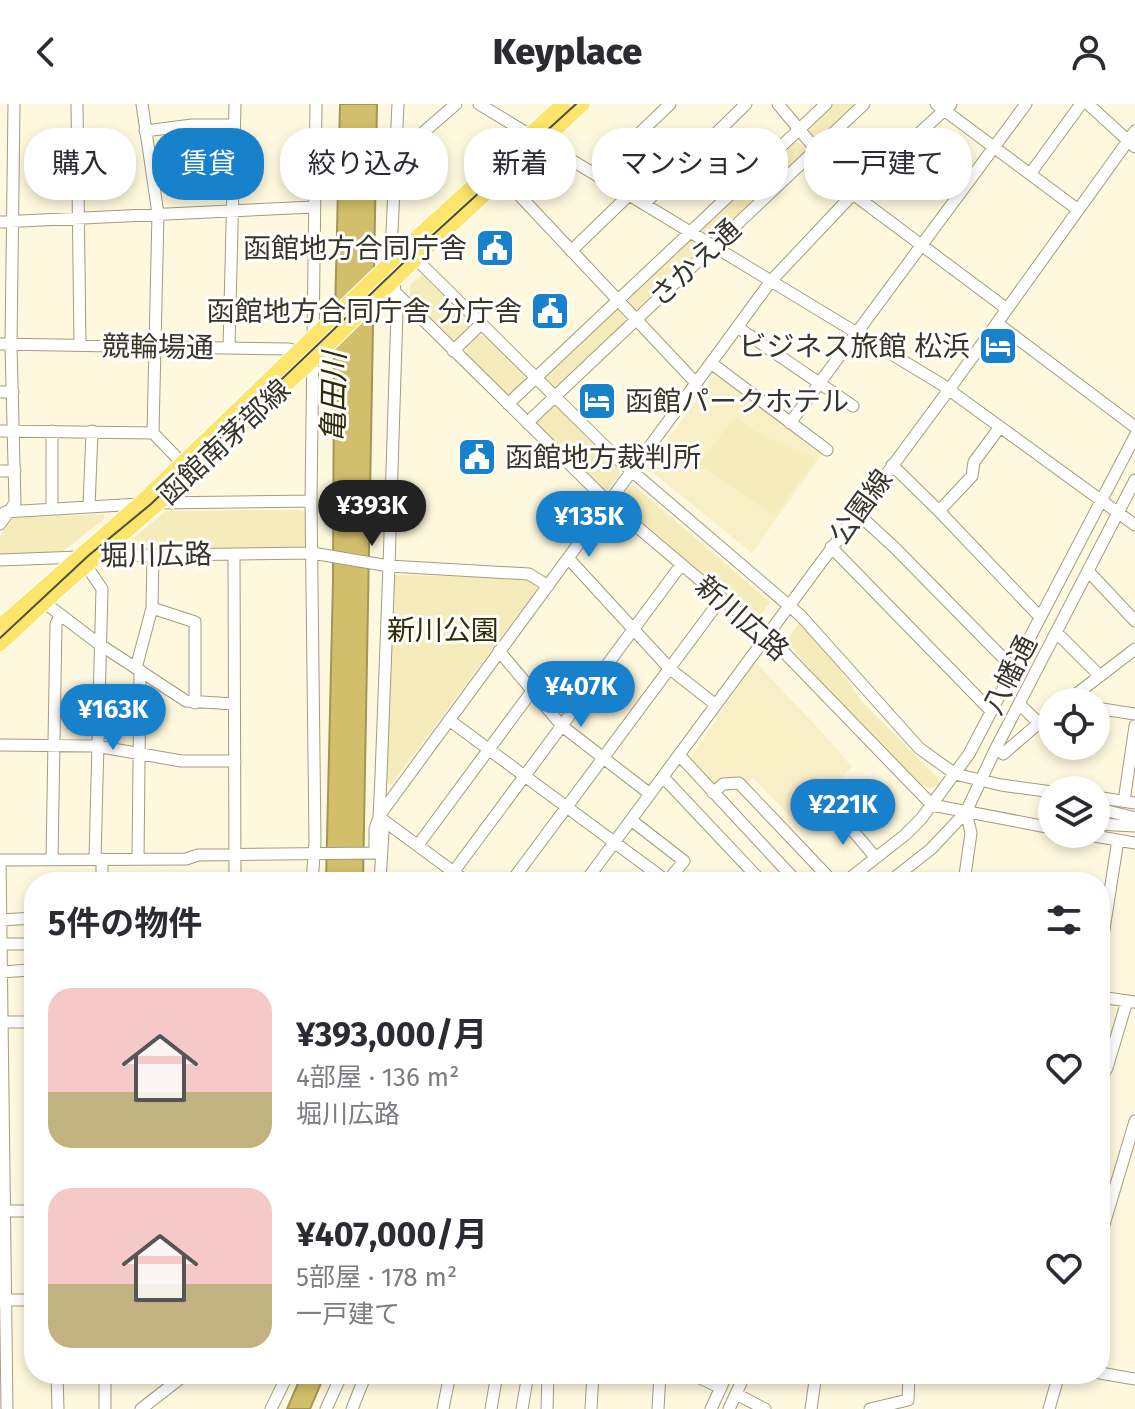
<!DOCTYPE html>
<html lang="ja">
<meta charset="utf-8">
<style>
:root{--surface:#fff;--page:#f7f7f7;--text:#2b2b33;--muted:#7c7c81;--accent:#1781cb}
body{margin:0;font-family:"Fira Sans","Noto Sans JP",sans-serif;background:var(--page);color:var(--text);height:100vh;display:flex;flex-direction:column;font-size:30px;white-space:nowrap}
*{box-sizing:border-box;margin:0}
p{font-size:26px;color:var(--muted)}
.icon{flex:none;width:44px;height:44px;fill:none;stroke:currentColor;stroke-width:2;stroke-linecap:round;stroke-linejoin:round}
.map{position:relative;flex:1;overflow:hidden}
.panel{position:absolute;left:24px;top:768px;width:1086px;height:512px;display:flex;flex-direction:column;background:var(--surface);border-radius:32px;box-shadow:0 4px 12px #0003}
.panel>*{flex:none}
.hud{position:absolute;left:24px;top:24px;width:1088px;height:72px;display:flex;gap:16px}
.tools{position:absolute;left:1038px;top:584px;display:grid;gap:16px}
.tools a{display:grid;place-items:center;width:72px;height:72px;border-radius:50%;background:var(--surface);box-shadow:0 4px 12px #0003;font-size:40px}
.price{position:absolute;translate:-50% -68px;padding:0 18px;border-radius:28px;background:var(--accent);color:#fff;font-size:26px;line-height:52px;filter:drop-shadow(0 2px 4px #0008)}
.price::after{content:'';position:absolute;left:50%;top:48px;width:24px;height:18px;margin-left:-12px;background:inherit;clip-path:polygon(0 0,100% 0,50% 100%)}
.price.on{background:#222;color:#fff}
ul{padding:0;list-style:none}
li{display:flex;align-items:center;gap:24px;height:200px;padding:0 24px}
li span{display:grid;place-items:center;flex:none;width:224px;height:160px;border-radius:24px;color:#555}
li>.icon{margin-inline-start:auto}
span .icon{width:96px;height:96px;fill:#fffc;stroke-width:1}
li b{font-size:34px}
h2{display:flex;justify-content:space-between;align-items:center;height:96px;padding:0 24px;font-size:34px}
.chip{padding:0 28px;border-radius:32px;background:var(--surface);box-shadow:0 4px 12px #0003;font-size:28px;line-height:72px}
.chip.on{background:var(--accent);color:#fff}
header{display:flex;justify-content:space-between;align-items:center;height:104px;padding:0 24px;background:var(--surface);font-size:36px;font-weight:800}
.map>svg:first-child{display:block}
.built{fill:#f9efc7}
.green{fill:#f6ebba}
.water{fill:#d2be6b;stroke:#a49557;stroke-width:2}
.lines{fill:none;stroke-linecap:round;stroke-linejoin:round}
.minor-casing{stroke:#a39c7e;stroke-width:13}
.major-casing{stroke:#fff;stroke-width:16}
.minor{stroke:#fff;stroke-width:11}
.major{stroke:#fbe56b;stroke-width:14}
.tram{stroke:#504d3e;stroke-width:2}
.labels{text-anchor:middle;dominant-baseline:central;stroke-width:6;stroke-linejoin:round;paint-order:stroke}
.poi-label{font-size:28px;fill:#383528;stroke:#fff;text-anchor:end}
.street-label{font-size:28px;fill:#383528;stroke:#fff}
.park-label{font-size:28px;fill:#332b05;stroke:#fff}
.water-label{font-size:30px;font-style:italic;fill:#312903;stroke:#fff}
</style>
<header><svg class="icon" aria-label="back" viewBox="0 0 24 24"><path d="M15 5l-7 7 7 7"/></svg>Keyplace<svg class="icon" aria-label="person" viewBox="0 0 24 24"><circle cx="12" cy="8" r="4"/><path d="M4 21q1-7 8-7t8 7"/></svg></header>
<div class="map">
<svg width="1135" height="1305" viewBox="0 0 1135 1305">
<rect width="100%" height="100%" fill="#fef8de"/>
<path class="built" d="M 716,270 L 823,349 L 752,449 L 647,364 Z
M 755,558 L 820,626 L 852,663 L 795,717 L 753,674 L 744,681 L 712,687 L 688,658 Z"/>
<path class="green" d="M 833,0 L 859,0 L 820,35 L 816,36 L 809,29 L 808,24 Z
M 795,36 L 806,45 L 806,49 L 715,133 L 703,128 L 702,124 Z
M 691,134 L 701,141 L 702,145 L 638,205 L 634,205 L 627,198 L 627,194 Z
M 422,171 L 469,216 L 470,223 L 456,236 L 452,235 L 410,195 L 410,181 Z
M 614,205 L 618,206 L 625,216 L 625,220 L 556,283 L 552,283 L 545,275 L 545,271 Z
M 477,232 L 484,232 L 524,272 L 524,277 L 510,290 L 504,290 L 467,251 L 466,243 Z
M 550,302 L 556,302 L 619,366 L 620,370 L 608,385 L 605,385 L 537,320 L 536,315 Z
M 735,313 L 761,331 L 816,354 L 774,412 L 699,360 Z
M 630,382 L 635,382 L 770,498 L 756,517 L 621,402 L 620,396 Z
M 302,406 L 306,410 L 307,443 L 119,446 L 166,407 Z
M 104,410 L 104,415 L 62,448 L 0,451 L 0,432 L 13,414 Z
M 393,471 L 524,474 L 533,477 L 537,485 L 391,681 L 386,679 Z
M 799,519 L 835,558 L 862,598 L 937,673 L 940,681 L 929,684 L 920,680 L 849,610 L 786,537 Z"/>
<path class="water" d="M 340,0 L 377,0 L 363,778 L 326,778 L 333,478 L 334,253 Z
M 302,1270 L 325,1270 L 310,1305 L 287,1305 Z"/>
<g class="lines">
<defs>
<path id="minor" d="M 77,0 L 80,241
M 142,0 L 158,110 L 153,329 L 185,362
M 479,0 L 941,280 L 1135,421
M 778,0 L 853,90 L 1007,205
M 936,0 L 1077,105
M 1088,0 L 1135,43
M 145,27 L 192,21 L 234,21
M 396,52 L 456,0
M 597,70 L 670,0
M 1030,70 L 1081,0
M 153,74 L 195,67 L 234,68
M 503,74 L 696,279
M 645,99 L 746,0
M 0,118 L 314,103
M 571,147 L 630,90
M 408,155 L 416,155 L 620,357 L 801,512 L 919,644 L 955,670 L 1001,681 L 1052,688
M 394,187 L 609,399 L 778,542 L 932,701 L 1052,724
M 997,219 L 1135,323
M 737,223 L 853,302
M 0,240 L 289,245 L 303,249
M 229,244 L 235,0
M 453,247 L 481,220
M 711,259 L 827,346
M 0,288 L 13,288
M 508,300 L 826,0
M 527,319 L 864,0
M 790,319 L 1026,0
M 0,327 L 153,329
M 52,327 L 52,405
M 892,361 L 939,407 L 1040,513
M 0,367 L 15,367
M 156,399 L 311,397
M 89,403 L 92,327
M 939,407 L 972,372 L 974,358 L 1000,323
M 5,408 L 139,400
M 857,409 L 895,444 L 1013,564
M 0,420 L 15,399 L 11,241 L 14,0
M 831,443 L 991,607
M 234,450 L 235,778
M 96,452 L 312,449 L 389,462 L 529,470 L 548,482
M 568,454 L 670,565 L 716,601
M 0,456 L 79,453
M 86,461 L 102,485 L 95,755
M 1088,467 L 1135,517
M 41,496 L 99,540 L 186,597 L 234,600
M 152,504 L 195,518 L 195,599
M 1057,529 L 1100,572
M 499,547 L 562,622 L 650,690
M 136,564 L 152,504 L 153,451
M 1066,598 L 1135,545
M 1019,600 L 1039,619 L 1052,609
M 1096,604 L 1135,610
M 449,616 L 668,778
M 0,641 L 96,642 L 181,657 L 235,657
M 1003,650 L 1039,619
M 679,651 L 797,778
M 663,673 L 762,778
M 713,689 L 723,680 L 739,679 L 833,778
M 1096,693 L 1135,699
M 1124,697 L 1135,622
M 1096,704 L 1135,714
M 838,709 L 875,753
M 379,712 L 771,177 L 853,90 L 951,0
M 379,713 L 467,778
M 379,713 L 383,727 L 380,778
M 631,716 L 684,757 L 667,778
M 1096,720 L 1135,722
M 1083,730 L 1135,739
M 418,741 L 532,587
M 52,755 L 56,520 L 60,512
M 102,755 L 102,778
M 138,755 L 140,566
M 0,756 L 186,755 L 198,751 L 375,749 L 375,725 L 379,713 L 381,672 L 389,462 L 397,207 L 391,149 L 398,0
M 0,756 L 7,1305
M 312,778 L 315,738 L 311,397 L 316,0
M 446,778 L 681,461
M 511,778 L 721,495
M 585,778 L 956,276 L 1135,27
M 845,778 L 905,731 L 921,715 L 969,650 L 1135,332
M 889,778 L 931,745 L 966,708 L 995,646 L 1135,376
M 964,778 L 971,729 L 966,708
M 1,816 L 34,814
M 0,840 L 34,840
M 1100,851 L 1118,736
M 1,868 L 30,866
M 1100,893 L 1135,898
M 0,918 L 34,918
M 1100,977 L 1107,964 L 1127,897
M 4,1107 L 34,1107
M 1100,1134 L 1135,1017
M 1,1196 L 34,1196
M 1100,1269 L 1135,1275
M 57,1270 L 58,1305
M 105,1270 L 105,1305
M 666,1270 L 698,1273 L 721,1284
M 736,1290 L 765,1305
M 141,1305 L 186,1270
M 271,1305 L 288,1270
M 326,1305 L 342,1270
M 352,1305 L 366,1270
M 443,1305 L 450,1270
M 491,1305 L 497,1270
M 522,1305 L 528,1270
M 547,1305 L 548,1270
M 591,1305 L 593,1270
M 658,1305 L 660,1270
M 711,1305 L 727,1270
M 729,1305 L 745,1270
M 811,1305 L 816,1270
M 870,1305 L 908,1296 L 909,1270
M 1049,1305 L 1059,1270"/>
<path id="major" d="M 0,522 L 138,401 L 418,132 L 563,0
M 0,540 L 55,489 L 159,399 L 313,256 L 428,143 L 583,0"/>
</defs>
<use href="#minor" class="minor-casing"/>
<use href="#major" class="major-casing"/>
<use href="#minor" class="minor"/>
<use href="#major" class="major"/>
<path class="tram" d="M 0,534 L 88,452 L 151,400 L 424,139 L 576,0"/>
</g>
<defs>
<symbol id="civic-square" viewBox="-11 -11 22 22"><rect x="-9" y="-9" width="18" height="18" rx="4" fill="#1781cb" stroke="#fff"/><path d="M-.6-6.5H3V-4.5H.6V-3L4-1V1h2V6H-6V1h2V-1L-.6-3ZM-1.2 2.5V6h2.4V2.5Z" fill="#fff"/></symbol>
<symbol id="hotel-square" viewBox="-11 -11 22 22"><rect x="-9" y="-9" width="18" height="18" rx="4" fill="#1781cb" stroke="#fff"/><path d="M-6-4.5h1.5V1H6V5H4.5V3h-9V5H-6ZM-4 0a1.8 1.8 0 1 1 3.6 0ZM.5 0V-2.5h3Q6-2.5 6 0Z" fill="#fff"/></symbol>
</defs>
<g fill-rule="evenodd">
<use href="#civic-square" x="473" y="122" width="44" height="44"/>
<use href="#civic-square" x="528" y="185" width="44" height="44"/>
<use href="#hotel-square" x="976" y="220" width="44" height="44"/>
<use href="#hotel-square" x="575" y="275" width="44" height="44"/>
<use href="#civic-square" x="455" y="331" width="44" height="44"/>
</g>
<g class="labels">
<g class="poi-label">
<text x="467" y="144">函館地方合同庁舎</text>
<text x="522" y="207">函館地方合同庁舎 分庁舎</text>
<text x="970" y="242">ビジネス旅館 松浜</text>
<text x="625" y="297" text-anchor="start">函館パークホテル</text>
<text x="505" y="353" text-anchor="start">函館地方裁判所</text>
</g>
<g class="street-label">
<text transform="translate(695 159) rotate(-43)">さかえ通</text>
<text transform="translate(158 243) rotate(1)">競輪場通</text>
<text transform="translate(224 338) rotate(-43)">函館南茅部線</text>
<text transform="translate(861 403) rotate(-54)">公園線</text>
<text transform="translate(156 451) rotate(-1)">堀川広路</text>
<text transform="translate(742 514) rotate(41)">新川広路</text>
<text transform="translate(1010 571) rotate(-63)">八幡通</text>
</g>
<g class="park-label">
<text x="443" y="526">新川公園</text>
</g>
<g class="water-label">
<text transform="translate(334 293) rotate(-89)">亀田川</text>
</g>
</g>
</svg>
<div class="tools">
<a><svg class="icon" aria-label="locate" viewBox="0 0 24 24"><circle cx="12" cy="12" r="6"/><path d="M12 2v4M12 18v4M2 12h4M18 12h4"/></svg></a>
<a><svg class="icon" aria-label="layers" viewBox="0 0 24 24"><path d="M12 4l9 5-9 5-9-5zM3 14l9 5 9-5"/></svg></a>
</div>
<b class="price on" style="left:372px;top:444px">¥393K</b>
<b class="price" style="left:589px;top:455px">¥135K</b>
<b class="price" style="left:581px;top:625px">¥407K</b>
<b class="price" style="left:113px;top:648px">¥163K</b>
<b class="price" style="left:843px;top:743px">¥221K</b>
<div class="hud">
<a class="chip">購入</a>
<a class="chip on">賃貸</a>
<a class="chip">絞り込み</a>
<a class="chip">新着</a>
<a class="chip">マンション</a>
<a class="chip">一戸建て</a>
</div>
<section class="panel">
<h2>5件の物件<svg class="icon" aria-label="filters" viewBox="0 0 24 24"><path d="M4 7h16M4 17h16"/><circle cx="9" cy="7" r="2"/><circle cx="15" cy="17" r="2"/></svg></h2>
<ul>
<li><span style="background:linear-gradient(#f6c9c9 65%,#c2b280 0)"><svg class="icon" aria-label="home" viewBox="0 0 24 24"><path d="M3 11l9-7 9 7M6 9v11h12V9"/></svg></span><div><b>¥393,000/月</b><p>4部屋 · 136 m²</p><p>堀川広路</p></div><svg class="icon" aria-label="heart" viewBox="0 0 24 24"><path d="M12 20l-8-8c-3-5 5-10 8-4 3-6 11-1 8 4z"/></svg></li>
<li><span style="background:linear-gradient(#f6c9c9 60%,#c2b280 0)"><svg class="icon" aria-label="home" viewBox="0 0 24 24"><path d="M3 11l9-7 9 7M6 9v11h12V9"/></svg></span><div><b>¥407,000/月</b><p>5部屋 · 178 m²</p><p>一戸建て</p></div><svg class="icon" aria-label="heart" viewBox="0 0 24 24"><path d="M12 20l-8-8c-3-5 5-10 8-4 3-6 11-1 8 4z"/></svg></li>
</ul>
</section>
</div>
